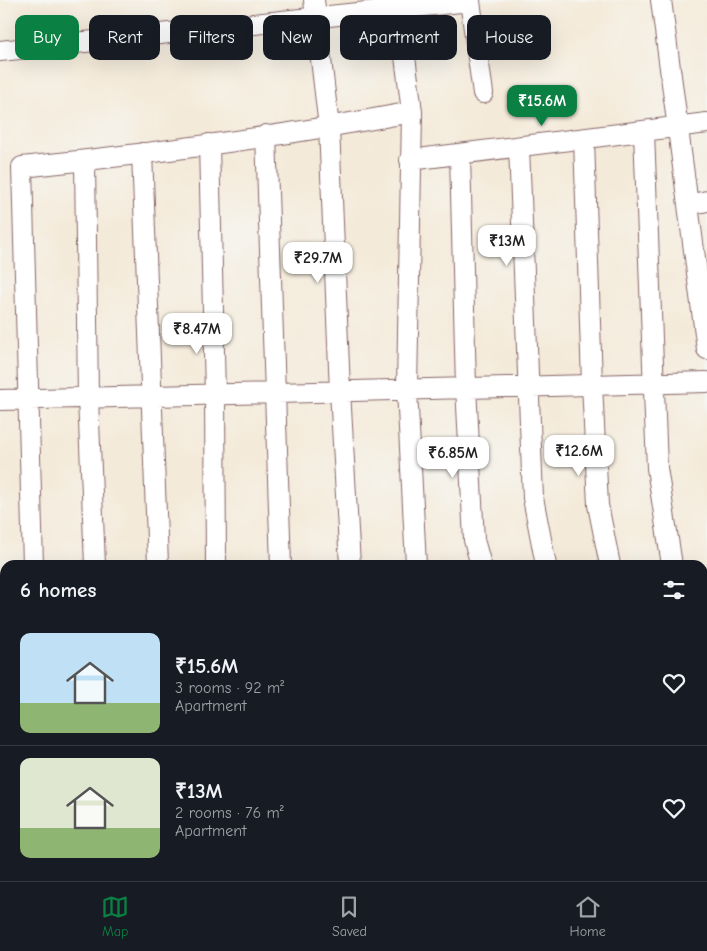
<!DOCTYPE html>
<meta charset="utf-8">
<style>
:root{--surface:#171b24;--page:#242831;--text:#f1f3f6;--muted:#9ea1a6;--line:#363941;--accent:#0b8043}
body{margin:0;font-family:"Comic Neue",sans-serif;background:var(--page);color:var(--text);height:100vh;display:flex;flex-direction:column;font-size:19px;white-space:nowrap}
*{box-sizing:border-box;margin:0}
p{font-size:16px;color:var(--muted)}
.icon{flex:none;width:28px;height:28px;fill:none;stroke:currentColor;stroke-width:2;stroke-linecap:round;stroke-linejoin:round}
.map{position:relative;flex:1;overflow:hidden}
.details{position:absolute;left:0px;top:560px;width:708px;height:321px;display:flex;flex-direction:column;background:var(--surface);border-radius:15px 15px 0 0;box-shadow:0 5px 20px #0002}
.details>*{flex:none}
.banner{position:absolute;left:15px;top:15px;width:678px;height:45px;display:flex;gap:10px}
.price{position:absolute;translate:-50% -42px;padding:0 11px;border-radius:10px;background:#fff;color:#222;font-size:16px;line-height:32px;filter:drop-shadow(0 1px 2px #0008)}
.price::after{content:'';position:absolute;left:50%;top:30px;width:15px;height:11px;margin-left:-8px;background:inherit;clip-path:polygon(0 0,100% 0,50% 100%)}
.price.active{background:var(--accent);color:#fff}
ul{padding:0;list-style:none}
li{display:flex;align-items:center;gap:15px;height:125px;padding:0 20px}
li+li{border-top:1px solid var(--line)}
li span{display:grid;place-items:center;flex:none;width:140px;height:100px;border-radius:10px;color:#555}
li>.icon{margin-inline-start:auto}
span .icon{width:60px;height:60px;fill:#fffc;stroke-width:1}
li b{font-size:21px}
h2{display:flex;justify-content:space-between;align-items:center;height:60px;padding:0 20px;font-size:21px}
.chip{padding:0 18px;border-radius:10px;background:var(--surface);box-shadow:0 5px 20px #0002;font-size:18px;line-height:45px}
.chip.active{background:var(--accent);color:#fff}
.tab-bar{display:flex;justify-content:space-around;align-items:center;height:70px;border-top:1px solid var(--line);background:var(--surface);font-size:14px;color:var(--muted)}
.tab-bar a{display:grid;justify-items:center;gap:2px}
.tab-bar .active{color:var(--accent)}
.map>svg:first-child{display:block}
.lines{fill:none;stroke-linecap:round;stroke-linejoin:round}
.minor-casing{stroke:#866668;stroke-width:22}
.minor{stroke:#fff;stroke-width:20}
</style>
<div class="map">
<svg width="707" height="881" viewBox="0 0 707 881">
<rect width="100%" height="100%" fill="#f6f6f2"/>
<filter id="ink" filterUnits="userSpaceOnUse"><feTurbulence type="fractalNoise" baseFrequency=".02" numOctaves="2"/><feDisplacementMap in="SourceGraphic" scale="10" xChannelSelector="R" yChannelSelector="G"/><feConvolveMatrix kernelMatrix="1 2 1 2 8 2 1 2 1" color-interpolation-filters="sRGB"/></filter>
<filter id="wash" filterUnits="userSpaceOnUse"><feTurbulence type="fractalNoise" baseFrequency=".0096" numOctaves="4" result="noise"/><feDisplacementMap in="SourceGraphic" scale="20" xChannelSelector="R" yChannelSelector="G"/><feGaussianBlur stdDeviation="1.12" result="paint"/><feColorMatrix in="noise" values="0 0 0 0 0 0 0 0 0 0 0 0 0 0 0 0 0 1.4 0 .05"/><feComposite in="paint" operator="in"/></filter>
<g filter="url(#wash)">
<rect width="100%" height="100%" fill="#f4ead9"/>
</g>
<g filter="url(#ink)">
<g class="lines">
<defs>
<path id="minor" d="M 314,0 L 329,127 L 340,391 L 350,565
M 661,0 L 707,349
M 399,9 L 412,112 L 407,389 L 416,565
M 0,51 L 470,1 L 483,93
M 644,132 L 657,468 L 672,565
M 266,135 L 281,565
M 584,139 L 592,384 L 598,505 L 610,565
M 209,144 L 215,394 L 216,565
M 519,147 L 533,498 L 546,565
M 142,153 L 158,564
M 460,154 L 466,387 L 474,540 L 481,565
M 410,160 L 707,123
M 85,161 L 88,398 L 95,565
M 688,205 L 707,201
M 0,400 L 707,382
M 33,565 L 22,167 C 152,154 283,136 412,112
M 702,659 L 707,658
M 0,663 L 5,662
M 0,722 L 5,721
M 702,735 L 707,757
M 0,786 L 5,785
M 0,851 L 5,850
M 75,876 L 76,881
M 538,876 L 539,881
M 602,876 L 603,881
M 667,876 L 667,881
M 138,881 L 158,876
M 184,881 L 186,876
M 469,881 L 477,880"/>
</defs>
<use href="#minor" class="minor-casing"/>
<use href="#minor" class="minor"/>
</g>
</g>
</svg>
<b class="price active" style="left:542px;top:127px">₹15.6M</b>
<b class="price" style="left:507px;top:267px">₹13M</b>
<b class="price" style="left:318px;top:284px">₹29.7M</b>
<b class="price" style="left:197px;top:355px">₹8.47M</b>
<b class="price" style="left:579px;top:477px">₹12.6M</b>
<b class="price" style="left:453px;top:479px">₹6.85M</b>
<div class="banner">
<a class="chip active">Buy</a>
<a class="chip">Rent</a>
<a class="chip">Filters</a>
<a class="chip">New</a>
<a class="chip">Apartment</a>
<a class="chip">House</a>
</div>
<section class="details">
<h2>6 homes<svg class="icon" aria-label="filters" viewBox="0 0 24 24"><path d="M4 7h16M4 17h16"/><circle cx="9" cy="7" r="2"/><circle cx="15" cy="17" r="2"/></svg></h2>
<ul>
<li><span style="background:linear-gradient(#bfe0f5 70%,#8fb573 0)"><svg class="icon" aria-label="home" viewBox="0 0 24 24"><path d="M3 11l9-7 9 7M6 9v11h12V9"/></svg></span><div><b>₹15.6M</b><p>3 rooms · 92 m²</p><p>Apartment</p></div><svg class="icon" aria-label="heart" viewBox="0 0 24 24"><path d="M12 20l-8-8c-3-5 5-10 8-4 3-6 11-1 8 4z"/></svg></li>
<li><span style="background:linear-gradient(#dfe7d0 70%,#8fb573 0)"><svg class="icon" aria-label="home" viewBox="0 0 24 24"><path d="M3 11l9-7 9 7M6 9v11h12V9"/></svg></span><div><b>₹13M</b><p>2 rooms · 76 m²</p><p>Apartment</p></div><svg class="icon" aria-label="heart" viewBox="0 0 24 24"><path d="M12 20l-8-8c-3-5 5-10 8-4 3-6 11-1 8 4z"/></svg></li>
</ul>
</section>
</div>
<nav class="tab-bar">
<a class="active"><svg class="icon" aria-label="map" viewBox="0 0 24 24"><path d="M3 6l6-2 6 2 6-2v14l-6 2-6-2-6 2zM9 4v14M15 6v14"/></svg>Map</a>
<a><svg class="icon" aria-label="saved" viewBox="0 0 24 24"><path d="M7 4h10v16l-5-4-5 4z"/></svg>Saved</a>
<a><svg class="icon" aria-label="home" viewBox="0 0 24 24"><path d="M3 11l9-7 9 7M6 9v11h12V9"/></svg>Home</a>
</nav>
